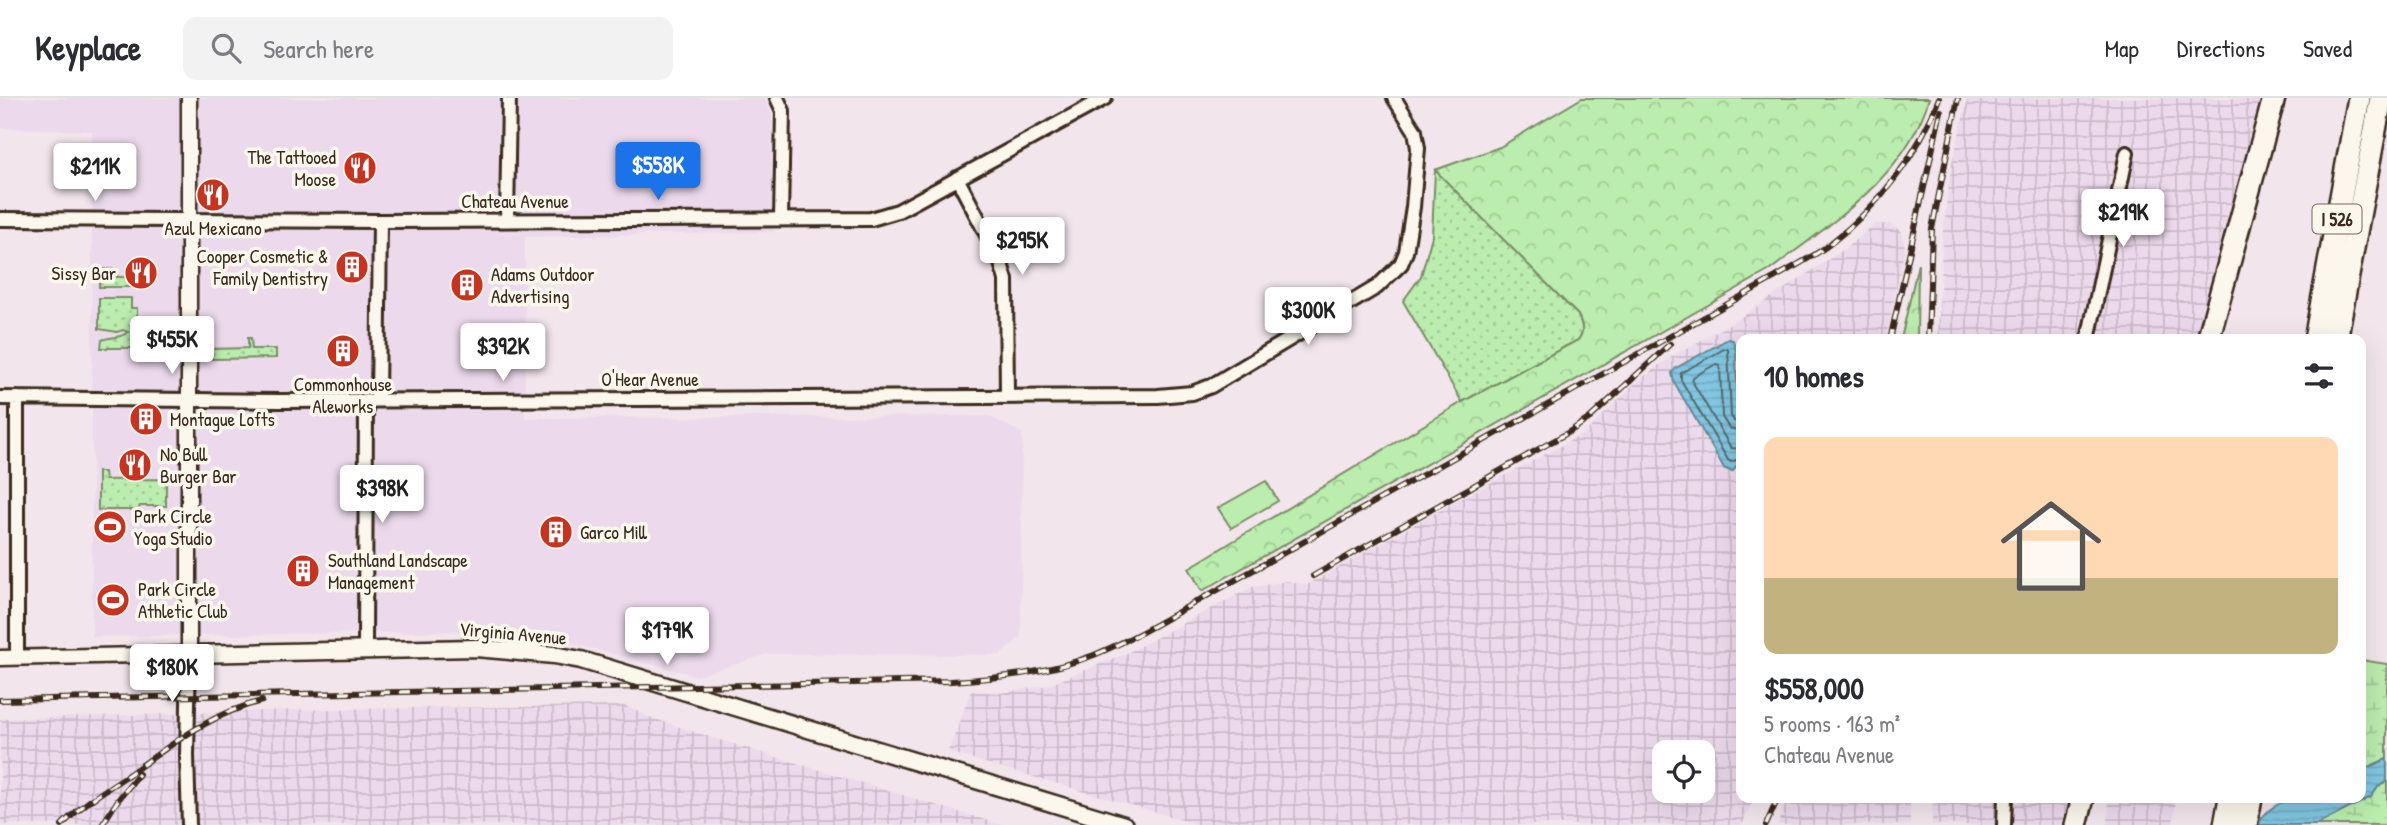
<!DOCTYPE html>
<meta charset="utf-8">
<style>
:root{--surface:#fff;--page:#f2f2f3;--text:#2b2b33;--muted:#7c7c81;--line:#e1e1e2;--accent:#1a73e8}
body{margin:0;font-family:"Patrick Hand",sans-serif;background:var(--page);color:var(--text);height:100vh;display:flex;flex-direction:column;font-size:26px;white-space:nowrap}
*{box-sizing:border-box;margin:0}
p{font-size:23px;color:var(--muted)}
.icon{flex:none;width:38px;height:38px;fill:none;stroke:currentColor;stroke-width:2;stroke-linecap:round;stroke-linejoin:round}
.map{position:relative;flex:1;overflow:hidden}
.panel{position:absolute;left:1736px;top:236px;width:630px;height:469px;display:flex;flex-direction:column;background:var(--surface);border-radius:14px;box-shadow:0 7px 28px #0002}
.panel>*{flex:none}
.fabs{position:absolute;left:1652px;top:642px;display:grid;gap:14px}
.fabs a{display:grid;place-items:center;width:63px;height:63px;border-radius:14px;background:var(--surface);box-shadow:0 7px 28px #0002;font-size:35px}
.price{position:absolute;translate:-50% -60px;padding:0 16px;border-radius:7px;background:#fff;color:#222;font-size:23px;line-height:46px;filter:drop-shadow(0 2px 4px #0008)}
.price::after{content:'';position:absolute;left:50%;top:42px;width:21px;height:16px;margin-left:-10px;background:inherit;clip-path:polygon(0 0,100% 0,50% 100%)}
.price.selected{background:var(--accent);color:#fff}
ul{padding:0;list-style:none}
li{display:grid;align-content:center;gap:14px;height:371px;padding:0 28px}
li span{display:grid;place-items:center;height:217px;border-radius:14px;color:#555}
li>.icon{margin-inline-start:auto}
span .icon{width:126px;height:126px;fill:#fffc;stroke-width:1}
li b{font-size:30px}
h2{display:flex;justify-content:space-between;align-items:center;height:84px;padding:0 28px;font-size:30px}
header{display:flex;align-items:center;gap:42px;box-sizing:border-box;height:98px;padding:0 35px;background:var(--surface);border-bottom:2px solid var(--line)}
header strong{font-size:33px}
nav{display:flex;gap:38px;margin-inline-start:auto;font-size:24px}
.search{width:490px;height:63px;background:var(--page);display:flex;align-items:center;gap:18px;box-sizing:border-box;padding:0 24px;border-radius:14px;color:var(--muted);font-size:26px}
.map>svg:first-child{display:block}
.built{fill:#ecdaec}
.industrial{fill:url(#industrial-grid);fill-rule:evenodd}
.grass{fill:url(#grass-dots);stroke:#7a8c66;stroke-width:2}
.forest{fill:url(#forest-crowns);stroke:#7a8c66;stroke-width:2}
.wetland{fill:url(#wetland-marsh);stroke:#7a8c66;stroke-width:2}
.park{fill:#baedae;stroke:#7a8c66;stroke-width:2}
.water{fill:url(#water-rules);stroke:#658894;stroke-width:2}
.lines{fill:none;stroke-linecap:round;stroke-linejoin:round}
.shore{stroke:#57686c;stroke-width:2}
.minor-casing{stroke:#3b2a1e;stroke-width:18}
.tertiary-casing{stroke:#3b2a1e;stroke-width:19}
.secondary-casing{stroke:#3b2a1e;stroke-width:21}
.motorway-casing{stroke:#3b2a1e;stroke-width:26}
.minor{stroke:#fbf7ec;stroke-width:12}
.tertiary{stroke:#fbf7ec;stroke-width:14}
.secondary{stroke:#fbf7ec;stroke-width:16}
.motorway{stroke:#fbf7ec;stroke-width:21}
.rail-casing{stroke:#3b2a1e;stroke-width:6}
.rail{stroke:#fbf7ec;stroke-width:3.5;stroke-dasharray:10;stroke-linecap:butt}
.labels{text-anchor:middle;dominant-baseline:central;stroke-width:7;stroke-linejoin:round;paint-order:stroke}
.shield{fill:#fbf7ec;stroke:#75685c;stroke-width:2}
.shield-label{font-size:18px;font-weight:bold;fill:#3b2a1e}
.poi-label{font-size:19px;fill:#3b2a1e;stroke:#fbf7ec;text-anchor:start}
.street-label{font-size:19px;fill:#3b2a1e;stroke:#fbf7ec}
</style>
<header>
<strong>Keyplace</strong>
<div class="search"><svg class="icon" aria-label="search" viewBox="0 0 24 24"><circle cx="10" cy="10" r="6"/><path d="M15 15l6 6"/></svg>Search here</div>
<nav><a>Map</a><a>Directions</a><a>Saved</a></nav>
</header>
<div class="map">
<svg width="2387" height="727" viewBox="0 0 2387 727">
<defs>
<pattern id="industrial-grid" width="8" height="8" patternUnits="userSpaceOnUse" patternTransform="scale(1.75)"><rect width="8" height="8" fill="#ecdaec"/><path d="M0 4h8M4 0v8" fill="none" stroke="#cbbbca"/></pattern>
<pattern id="grass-dots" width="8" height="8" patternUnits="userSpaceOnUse" patternTransform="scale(1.75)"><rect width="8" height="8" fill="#baedae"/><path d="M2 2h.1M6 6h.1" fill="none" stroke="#a1cb95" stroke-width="1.8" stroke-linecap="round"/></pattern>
<pattern id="forest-crowns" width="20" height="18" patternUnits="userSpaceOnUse" patternTransform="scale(1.75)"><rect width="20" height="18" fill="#baedae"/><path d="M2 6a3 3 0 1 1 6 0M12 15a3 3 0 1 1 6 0" fill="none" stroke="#a1cb95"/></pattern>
<pattern id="wetland-marsh" width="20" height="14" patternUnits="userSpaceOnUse" patternTransform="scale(1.75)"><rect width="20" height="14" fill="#baedae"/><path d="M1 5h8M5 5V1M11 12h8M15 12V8" fill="none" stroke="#a1cb95"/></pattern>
<pattern id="water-rules" width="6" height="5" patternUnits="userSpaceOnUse" patternTransform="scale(1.75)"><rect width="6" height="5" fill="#81c6e2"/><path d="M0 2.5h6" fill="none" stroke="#70aac1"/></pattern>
</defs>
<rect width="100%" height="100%" fill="#f2e6ec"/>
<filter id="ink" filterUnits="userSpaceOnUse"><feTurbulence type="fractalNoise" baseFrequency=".0143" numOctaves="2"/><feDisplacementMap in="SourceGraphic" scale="14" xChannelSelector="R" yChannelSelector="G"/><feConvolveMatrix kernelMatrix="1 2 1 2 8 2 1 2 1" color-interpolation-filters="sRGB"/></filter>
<g filter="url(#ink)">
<path class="built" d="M 0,0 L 765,0 L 772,18 L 774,134 L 525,139 L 525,320 L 989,318 L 1022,335 L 1021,539 L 1000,557 L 768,556 L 697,578 L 548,539 L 484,533 L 92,539 L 92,33 L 0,30 Z"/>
<path class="industrial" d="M 1968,0 L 2260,0 L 2195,241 L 1938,242 L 1942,140 L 1951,69 Z
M 1875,126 L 1889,126 L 1901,133 L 1905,149 L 1886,241 L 1741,242 L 1741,700 L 1754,700 L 1742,727 L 1199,727 L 948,654 L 971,593 L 1000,595 L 1049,587 L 1125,556 L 1252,489 L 1287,483 L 1307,487 L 1460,401 L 1585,335 L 1635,285 L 1666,262 L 1740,220 L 1843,152 ZM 1664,654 L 1703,654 L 1703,693 L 1664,693 Z
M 625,608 L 652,620 L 710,639 L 1002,727 L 0,727 L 0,621 L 327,611 Z
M 1788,700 L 1910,700 L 1910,727 L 1777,727 Z
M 1933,700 L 2073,700 L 2065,727 L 1932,727 Z
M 2109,700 L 2176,700 L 2173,727 L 2108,727 Z"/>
<path class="grass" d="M 1435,72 L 1578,217 C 1582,226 1585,233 1578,242 L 1462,304 L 1403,203 L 1421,178 L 1432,138 Z
M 99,171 L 117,171 L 117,179 L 140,179 L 140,189 L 99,189 Z
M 99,200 L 131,200 L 131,210 L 137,210 L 137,220 L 166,220 L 166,233 L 151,243 L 146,250 L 101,250 L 102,242 C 110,238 121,241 128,234 L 123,232 L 117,234 L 99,231 Z
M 248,240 L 251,240 L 252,251 L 276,251 L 276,260 L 212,261 L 212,251 L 248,250 Z
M 98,374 L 104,374 L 105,382 L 166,381 L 166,408 L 140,408 L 138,412 L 98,412 Z"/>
<path class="forest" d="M 1582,0 L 1929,0 C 1907,78 1831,125 1770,172 L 1202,493 L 1189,470 L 1462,304 L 1578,242 C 1585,233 1582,226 1578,217 L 1435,72 L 1500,49 Z
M 1918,166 L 1917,241 L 1901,241 Z"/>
<path class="wetland" d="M 2361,562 L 2387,566 L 2387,661 L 2361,672 Z
M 2387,683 L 2387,727 L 2316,727 L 2371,699 L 2378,689 Z"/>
<path class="park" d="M 1266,383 L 1278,403 L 1231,430 L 1218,410 Z"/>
<path class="water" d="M 1728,241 L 1733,242 L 1736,253 L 1739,366 L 1732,374 L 1724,370 L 1674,284 L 1672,275 L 1676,270 Z
M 2387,661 L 2387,683 L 2378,689 L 2371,699 L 2316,727 L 2258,727 C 2275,690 2327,700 2361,700 L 2361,672 Z"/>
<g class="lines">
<path class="shore" d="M 1741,325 L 1734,323 L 1731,318 L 1728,251 L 1724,251 L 1681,275 L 1681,282 L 1728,362 L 1731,364 L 1741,360
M 1741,333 L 1729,330 L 1722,319 L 1720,267 L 1716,266 L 1693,279 L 1692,283 L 1731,350 L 1741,351"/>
<defs>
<path id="minor" d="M 777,0 L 783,13 L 781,121
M 957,80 L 1000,162 L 1006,182 L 1007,298
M 0,121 L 380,123 L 871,121 L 898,113 L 1105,0
M 507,122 L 509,0
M 2088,242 L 2127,55
M 0,300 L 281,303 L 1158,298 L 1192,295 L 1211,288 L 1377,189 L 1401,166 L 1406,154 L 1413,109 L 1418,50 L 1415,33 L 1394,0
M 17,300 L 17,560
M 378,302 L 380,123
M 365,552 L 366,302
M 189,556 L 187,657 L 189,727
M 2004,727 L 2005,700"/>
<path id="tertiary" d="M 0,560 L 189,556 L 189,0"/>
<path id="secondary" d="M 189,556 L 476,550 L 554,557 L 581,562 L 1124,727"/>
<path id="motorway" d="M 2208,242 L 2274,0
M 2315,242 L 2359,0
M 2336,242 L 2381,0
M 2076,727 L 2083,700
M 2225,727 L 2230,700
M 2246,727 L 2251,700"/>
</defs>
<use href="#minor" class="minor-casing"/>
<use href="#tertiary" class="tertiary-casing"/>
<use href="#secondary" class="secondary-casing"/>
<use href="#motorway" class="motorway-casing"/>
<use href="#minor" class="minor"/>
<use href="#tertiary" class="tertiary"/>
<use href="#secondary" class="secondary"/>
<use href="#motorway" class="motorway"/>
<defs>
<path id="rail" d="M 1890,242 L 1941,13
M 1928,242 L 1932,131 L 1958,0
M 1313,478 L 1569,334 L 1590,320 L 1670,246
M 0,602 L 951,583 C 1000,580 1048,575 1094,557 C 1136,540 1175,515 1214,494 L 1790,171 C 1804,163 1819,155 1831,145 C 1878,109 1919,56 1939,0
M 62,727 C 82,706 107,691 131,675 C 172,646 212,615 262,603
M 102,727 L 118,702 L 139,676
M 1766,727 L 1778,700"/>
</defs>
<use href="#rail" class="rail-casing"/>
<use href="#rail" class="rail"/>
</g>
</g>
<defs>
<symbol id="restaurant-disc" viewBox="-11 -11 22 22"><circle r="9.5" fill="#c8321e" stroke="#fbf7ec"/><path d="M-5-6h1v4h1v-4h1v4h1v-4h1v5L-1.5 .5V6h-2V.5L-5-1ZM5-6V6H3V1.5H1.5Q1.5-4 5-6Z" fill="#fff"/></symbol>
<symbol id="building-disc" viewBox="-11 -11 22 22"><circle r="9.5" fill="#c8321e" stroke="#fbf7ec"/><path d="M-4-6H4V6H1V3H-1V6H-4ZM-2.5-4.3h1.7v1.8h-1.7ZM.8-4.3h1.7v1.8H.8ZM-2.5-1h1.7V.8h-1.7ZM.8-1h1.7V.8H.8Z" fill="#fff"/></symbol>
<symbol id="stadium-disc" viewBox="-11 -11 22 22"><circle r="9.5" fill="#c8321e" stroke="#fbf7ec"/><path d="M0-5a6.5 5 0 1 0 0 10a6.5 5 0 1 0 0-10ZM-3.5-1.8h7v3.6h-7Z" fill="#fff"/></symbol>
</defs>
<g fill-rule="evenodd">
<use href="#restaurant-disc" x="341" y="51" width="38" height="38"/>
<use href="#restaurant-disc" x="194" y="78" width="38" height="38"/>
<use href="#building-disc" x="333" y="150" width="38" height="38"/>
<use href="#restaurant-disc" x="122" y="156" width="38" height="38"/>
<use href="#building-disc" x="448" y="168" width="38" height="38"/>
<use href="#building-disc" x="324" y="234" width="38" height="38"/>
<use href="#building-disc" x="127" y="302" width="38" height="38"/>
<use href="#restaurant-disc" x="116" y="348" width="38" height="38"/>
<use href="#stadium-disc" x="91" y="410" width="38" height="38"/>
<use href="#building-disc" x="537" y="415" width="38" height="38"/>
<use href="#building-disc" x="284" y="454" width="38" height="38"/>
<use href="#stadium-disc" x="94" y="483" width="38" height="38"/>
</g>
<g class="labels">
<rect class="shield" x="2312.5" y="106.5" width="49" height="29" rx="5"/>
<g class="shield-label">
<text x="2337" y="121">I 526</text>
</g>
<g class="poi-label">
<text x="336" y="59" text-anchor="end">The Tattooed<tspan x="336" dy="22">Moose</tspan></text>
<text x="213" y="130" text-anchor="middle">Azul Mexicano</text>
<text x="328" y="158" text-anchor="end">Cooper Cosmetic &amp;<tspan x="328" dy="22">Family Dentistry</tspan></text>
<text x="116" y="175" text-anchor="end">Sissy Bar</text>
<text x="491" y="176">Adams Outdoor<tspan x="491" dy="22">Advertising</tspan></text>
<text x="343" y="286" text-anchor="middle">Commonhouse<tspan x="343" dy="22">Aleworks</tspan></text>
<text x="170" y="321">Montague Lofts</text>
<text x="160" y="356">No Bull<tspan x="160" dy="22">Burger Bar</tspan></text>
<text x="134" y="418">Park Circle<tspan x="134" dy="22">Yoga Studio</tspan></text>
<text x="580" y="434">Garco Mill</text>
<text x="328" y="462">Southland Landscape<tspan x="328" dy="22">Management</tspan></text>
<text x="138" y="491">Park Circle<tspan x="138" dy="22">Athletic Club</tspan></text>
</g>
<g class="street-label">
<text x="515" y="103">Chateau Avenue</text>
<text x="650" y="281">O'Hear Avenue</text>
<text transform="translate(513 535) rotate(5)">Virginia Avenue</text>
</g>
</g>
</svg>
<div class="fabs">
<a><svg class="icon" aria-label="locate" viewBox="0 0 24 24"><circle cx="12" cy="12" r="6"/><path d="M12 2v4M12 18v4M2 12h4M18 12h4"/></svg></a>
</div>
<b class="price selected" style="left:658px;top:104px">$558K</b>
<b class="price" style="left:95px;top:105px">$211K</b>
<b class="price" style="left:2123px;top:151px">$219K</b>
<b class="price" style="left:1022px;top:179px">$295K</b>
<b class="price" style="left:1308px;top:249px">$300K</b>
<b class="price" style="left:172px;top:278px">$455K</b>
<b class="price" style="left:503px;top:285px">$392K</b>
<b class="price" style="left:382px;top:427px">$398K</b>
<b class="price" style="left:667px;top:569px">$179K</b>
<b class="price" style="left:172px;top:606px">$180K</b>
<section class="panel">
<h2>10 homes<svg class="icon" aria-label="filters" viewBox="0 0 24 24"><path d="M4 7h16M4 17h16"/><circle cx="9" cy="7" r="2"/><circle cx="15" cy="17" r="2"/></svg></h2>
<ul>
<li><span style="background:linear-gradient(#ffd9b3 65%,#c2b280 0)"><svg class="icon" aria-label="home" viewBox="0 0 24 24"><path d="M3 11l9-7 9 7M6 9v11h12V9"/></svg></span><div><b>$558,000</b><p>5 rooms · 163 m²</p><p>Chateau Avenue</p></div></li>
</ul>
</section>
</div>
